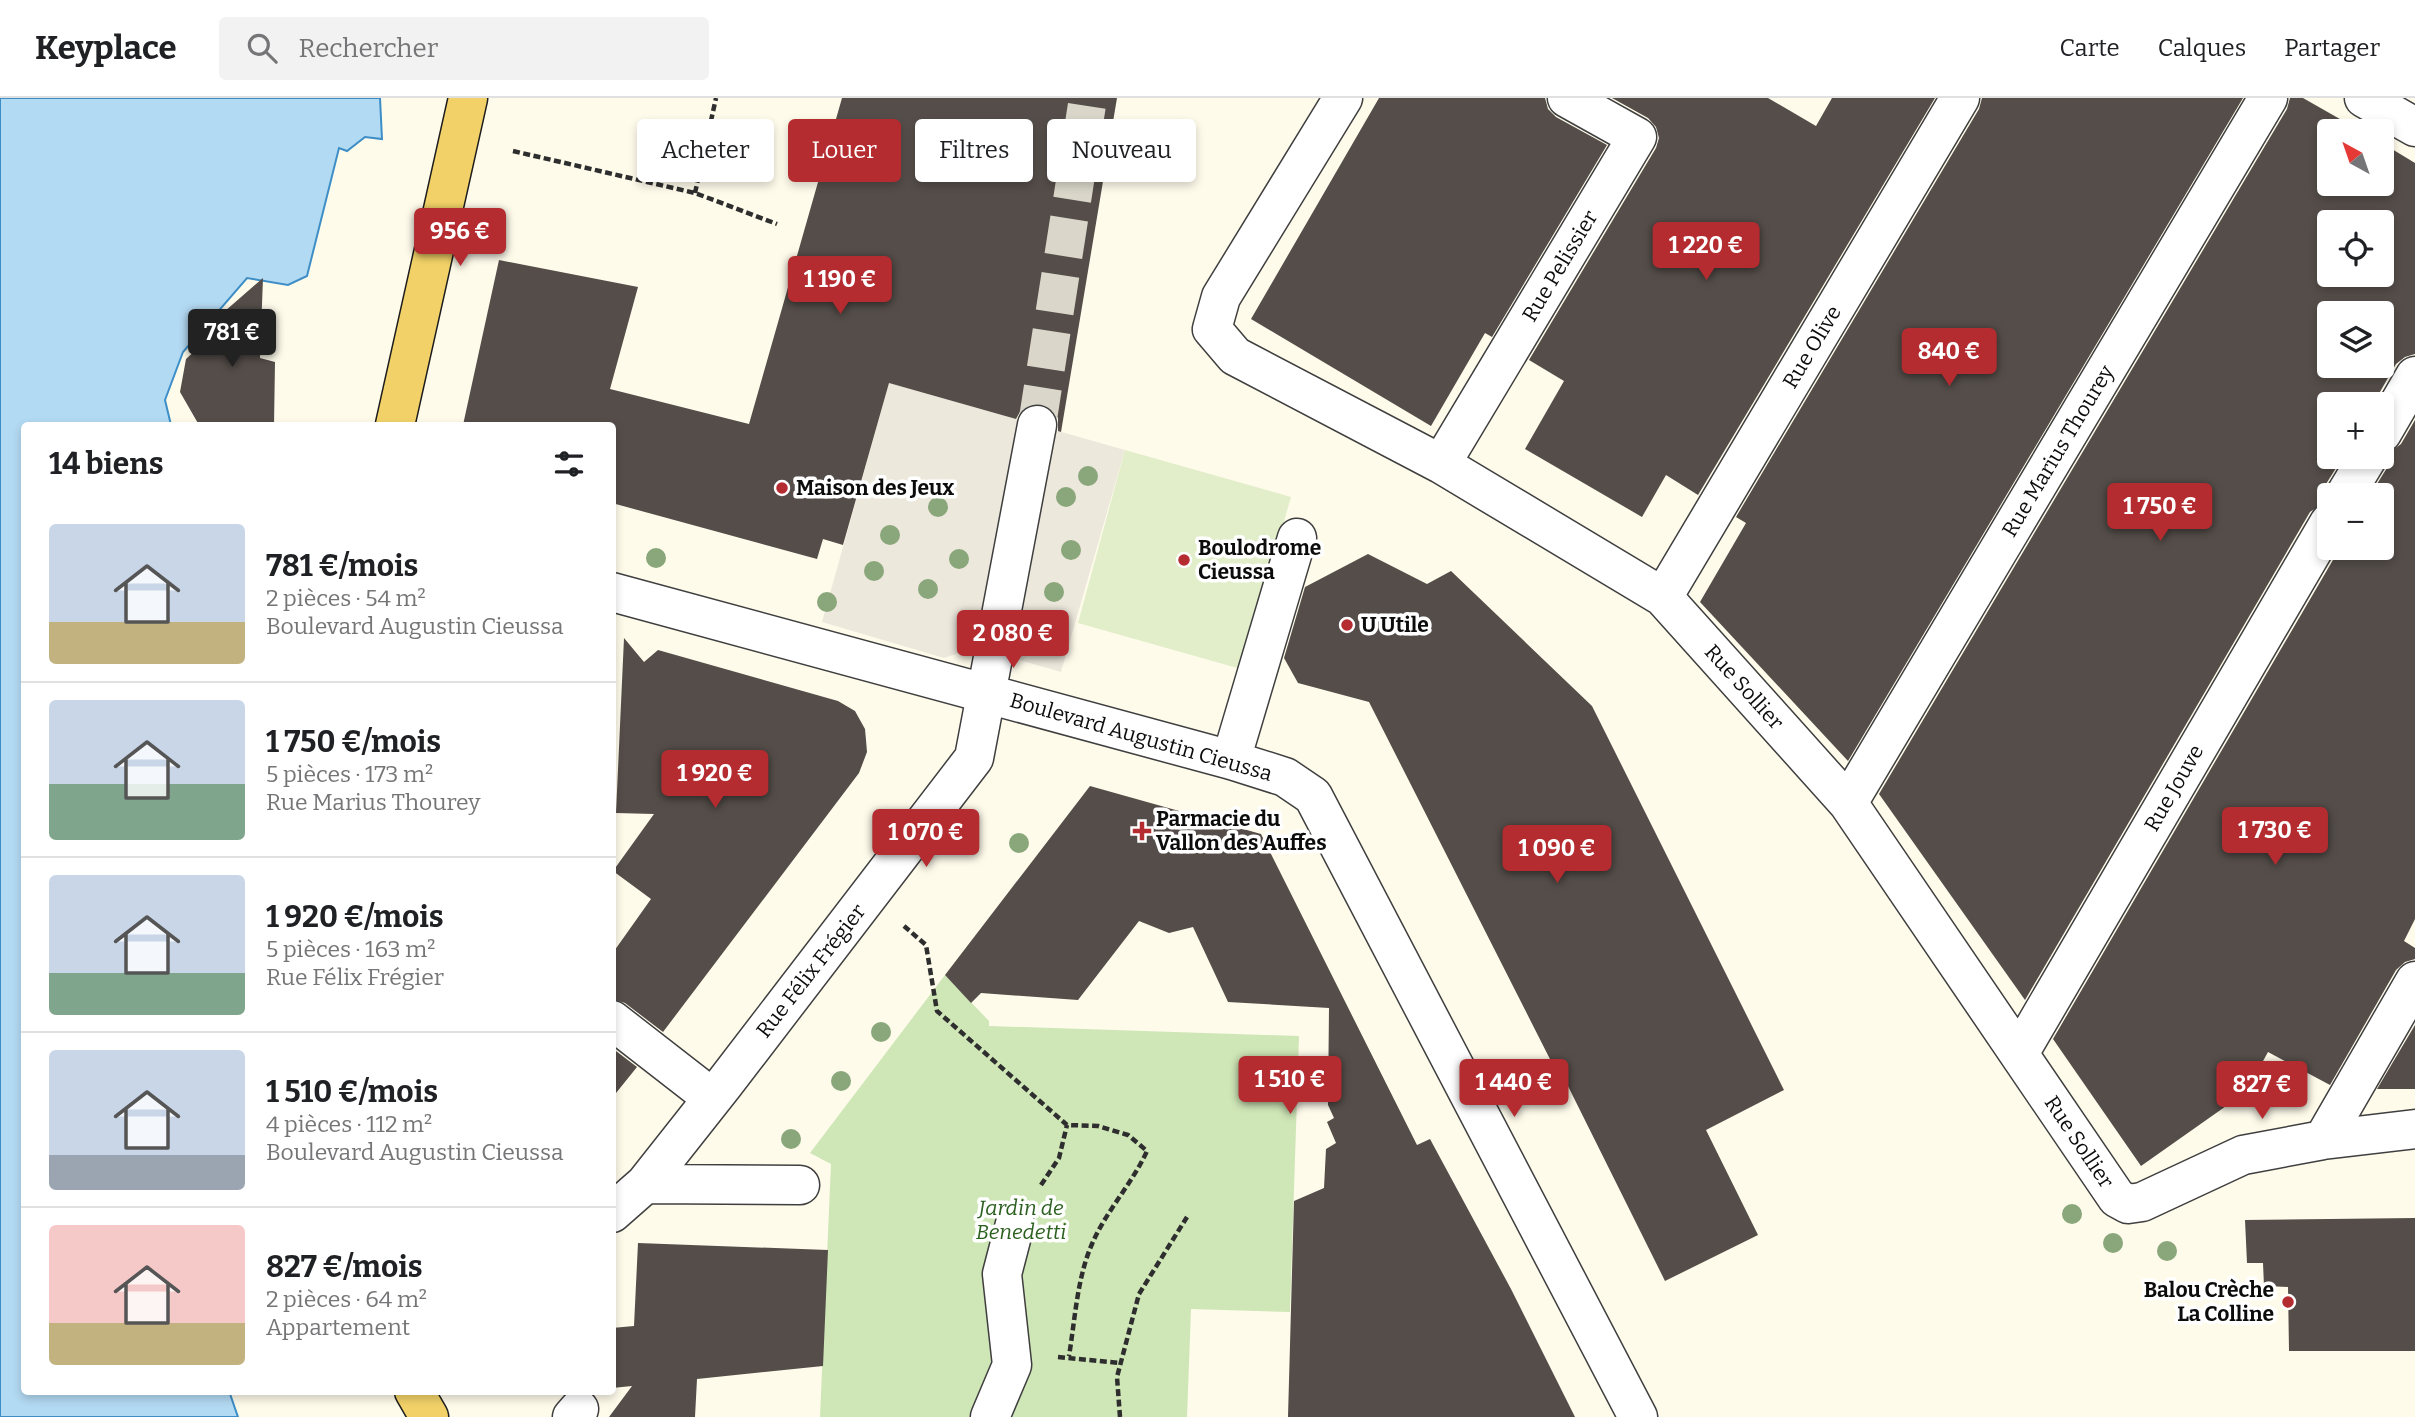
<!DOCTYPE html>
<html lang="fr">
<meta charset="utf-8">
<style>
:root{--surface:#fff;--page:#f2f2f2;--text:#202124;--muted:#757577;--line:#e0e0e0;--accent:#b42b30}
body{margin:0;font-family:Bitter,serif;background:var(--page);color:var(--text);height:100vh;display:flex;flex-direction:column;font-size:26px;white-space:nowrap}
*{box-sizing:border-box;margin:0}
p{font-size:23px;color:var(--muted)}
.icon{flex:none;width:38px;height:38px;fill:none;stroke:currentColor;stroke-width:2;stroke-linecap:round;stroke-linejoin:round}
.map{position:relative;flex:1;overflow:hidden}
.panel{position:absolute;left:21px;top:324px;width:595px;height:973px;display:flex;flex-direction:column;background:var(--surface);border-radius:7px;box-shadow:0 4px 10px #0003}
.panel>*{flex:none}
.guide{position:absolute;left:637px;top:21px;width:665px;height:63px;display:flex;gap:14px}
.needle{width:46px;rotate:320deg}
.buttons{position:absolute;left:2317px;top:21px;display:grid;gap:14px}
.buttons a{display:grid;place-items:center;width:77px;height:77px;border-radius:7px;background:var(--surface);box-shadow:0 4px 10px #0003;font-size:35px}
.price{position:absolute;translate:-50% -60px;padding:0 16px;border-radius:7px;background:var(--accent);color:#fff;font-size:23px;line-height:46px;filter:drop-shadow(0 2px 4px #0008)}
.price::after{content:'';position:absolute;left:50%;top:42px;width:21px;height:16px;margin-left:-10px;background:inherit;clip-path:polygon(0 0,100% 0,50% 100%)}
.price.active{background:#222;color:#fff}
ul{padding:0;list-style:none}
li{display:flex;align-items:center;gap:21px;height:175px;padding:0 28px}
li+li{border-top:2px solid var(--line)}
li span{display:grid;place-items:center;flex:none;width:196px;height:140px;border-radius:7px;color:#555}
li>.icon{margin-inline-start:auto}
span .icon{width:84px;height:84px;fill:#fffc;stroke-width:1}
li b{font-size:30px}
h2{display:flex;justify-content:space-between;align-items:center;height:84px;padding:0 28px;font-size:30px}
.tag{padding:0 24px;border-radius:7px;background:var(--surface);box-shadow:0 4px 10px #0003;font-size:24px;line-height:63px}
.tag.active{background:var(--accent);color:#fff}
header{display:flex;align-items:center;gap:42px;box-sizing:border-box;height:98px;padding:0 35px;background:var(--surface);border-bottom:2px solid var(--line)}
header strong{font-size:33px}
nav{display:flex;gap:38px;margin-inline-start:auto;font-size:24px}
.search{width:490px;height:63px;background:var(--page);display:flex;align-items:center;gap:18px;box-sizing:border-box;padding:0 24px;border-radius:7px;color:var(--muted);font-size:26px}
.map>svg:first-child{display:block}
.green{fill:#cfe6b7}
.pitch{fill:#e1eec9}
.plaza{fill:#ede8dc}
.water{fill:#b3daf3;stroke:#3d8ec6;stroke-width:2}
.building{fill:#544d49;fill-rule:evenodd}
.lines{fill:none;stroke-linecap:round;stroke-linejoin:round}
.minor-tunnel{stroke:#dad7ca;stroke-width:38;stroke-dasharray:38 19;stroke-linecap:butt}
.minor-casing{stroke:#3f3f3f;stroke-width:41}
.major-casing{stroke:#1d1d1d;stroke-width:41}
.path{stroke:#2e2e2e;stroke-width:4.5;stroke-dasharray:7 3.5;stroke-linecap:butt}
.minor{stroke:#fff;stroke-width:38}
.major{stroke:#f2d268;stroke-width:38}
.tree{fill:#8aa67b}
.poi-dot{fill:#b42b30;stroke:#fff;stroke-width:2.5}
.labels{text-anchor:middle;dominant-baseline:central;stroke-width:7;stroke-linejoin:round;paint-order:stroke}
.street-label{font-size:21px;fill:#0c0c0c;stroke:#fff}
.poi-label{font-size:21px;font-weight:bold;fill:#0c0c0c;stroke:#fff;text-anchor:start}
.park-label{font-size:21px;font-style:italic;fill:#2c6020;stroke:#fff}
</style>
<header>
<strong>Keyplace</strong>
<div class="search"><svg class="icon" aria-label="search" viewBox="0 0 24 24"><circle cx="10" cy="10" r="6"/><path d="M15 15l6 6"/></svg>Rechercher</div>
<nav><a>Carte</a><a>Calques</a><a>Partager</a></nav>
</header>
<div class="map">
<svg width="2415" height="1319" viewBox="0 0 2415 1319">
<rect width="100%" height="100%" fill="#fefbeb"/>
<path class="green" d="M 945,877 L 989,923 L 989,928 L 1299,938 L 1290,1214 L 1191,1211 L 1187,1319 L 820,1319 L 831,1066 L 810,1055 Z"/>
<path class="pitch" d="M 1125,352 L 1291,399 L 1241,571 L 1078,525 Z"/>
<path class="plaza" d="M 889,285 L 1125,352 L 1061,574 L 965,546 L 962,554 L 944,560 L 822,524 Z"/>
<path class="water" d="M 0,0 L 380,0 L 382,41 L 365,39 L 347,53 L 339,50 L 307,178 L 288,187 L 247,180 L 183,254 L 165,302 L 171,327 L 24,327 L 24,1293 L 229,1293 L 238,1319 L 0,1319 Z"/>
<path class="building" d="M 842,0 L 1117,0 L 1061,334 L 1058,333 L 1058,320 L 1052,311 L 1042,306 L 1029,307 L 1021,312 L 1016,321 L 889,285 L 843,447 L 823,441 L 817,461 L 612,405 L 612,327 L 463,327 L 499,162 L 638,189 L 610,291 L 749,326 Z
M 1379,0 L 1545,0 L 1548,11 L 1556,19 L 1607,47 L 1492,239 L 1485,235 L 1431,328 L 1251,221 Z
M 1612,0 L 1768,0 L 1816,28 L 1832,0 L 1935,0 L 1698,397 L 1666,377 L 1642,419 L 1525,351 L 1564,283 L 1529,262 L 1656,50 L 1659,40 L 1656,29 L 1648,20 Z
M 1982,0 L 2243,0 L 1848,663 L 1700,504 L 1746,425 L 1736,419 L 1979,11 Z
M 2290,0 L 2303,0 L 2361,33 L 2329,33 L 2329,86 L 2382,86 L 2382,45 L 2415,65 L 2415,256 L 2405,259 L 2396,266 L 2373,306 L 2329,306 L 2329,359 L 2343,359 L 2326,386 L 2325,404 L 2310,414 L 2025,902 L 1879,696 L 2287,11 ZM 2329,124 L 2382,124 L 2382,177 L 2329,177 ZM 2329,215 L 2382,215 L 2382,268 L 2329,268 Z
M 263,180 L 260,260 L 275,264 L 274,327 L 199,327 L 180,294 L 186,261 L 200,248 L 201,234 Z
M 2415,322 L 2415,821 L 2404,843 L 2415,850 L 2415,861 L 2405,864 L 2396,872 L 2330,987 L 2268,954 L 2246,994 L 2141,1068 L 2053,941 L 2340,450 L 2382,450 L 2382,397 L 2370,397 L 2387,370 L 2389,355 L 2401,346 Z
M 1368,456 L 1427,486 L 1451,473 L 1592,608 L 1784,992 L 1706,1032 L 1758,1137 L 1665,1183 L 1560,972 L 1556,973 L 1369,604 L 1298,585 L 1284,560 L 1305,489 Z
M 624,540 L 644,564 L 658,552 L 838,603 L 855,613 L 865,631 L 866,642 L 867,654 L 859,675 L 663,934 L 625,905 L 612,901 L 612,856 L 651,801 L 613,773 L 654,716 L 616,715 Z
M 1090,688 L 1261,736 L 1417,1047 L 1430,1041 L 1511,1191 L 1575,1319 L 1288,1319 L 1294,1103 L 1324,1090 L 1326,1051 L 1336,1045 L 1327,1024 L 1334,1020 L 1328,1007 L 1329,910 L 1228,904 L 1193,829 L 1169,835 L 1139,823 L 1078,902 L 981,895 L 971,905 L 945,877 Z
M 2415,927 L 2415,991 L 2377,991 Z
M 612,950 L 637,969 L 612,1000 Z
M 2415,1120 L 2415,1253 L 2289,1253 L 2288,1189 L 2264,1188 L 2263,1165 L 2247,1165 L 2245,1122 Z
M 638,1145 L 828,1152 L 823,1268 L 697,1281 L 695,1319 L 609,1319 L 632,1288 L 612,1290 L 612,1230 L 634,1228 Z"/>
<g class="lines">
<path class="minor-tunnel" d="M 1037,327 L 1088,0"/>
<defs>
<path id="minor" d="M 1343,0 L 1221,199 L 1212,231 L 1235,258 L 1441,366 L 1663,499 L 1848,705 L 2117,1100 L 2128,1106 L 2142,1104 L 2243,1057 L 2323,1042 L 2415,1031
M 2364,0 L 2415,29
M 2382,335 L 2415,278
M 1441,366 L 1637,39 L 1567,0
M 2345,397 L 2368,359
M 612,494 L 1231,662 L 1285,679 L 1313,698 L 1638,1319
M 1663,499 L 1960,0
M 1231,662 L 1297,440
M 1848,705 L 2268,0
M 612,922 L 711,999
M 2020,954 L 2329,425
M 2323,1042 L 2415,883
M 645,1086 L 800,1087
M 612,1115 L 645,1086 L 724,986 L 974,660 L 1037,327
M 572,1319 L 579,1311
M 990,1319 L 1012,1267 L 1002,1176 L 1015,1126"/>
<path id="major" d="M 395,327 L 468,0
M 414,1293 L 429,1319"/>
</defs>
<use href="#minor" class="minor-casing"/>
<use href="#major" class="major-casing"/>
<path class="path" d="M 513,53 L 695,95 L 777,126
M 695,95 L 716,0
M 904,828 L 926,847 L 937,913 L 1067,1027 L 1098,1028 L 1128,1037 L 1147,1053 C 1132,1086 1106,1113 1092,1146 C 1077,1180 1075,1222 1069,1258
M 1041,1087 L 1059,1060 L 1067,1027
M 1058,1259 L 1120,1265
M 1120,1319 L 1117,1279 L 1139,1196 L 1187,1119"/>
<use href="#minor" class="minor"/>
<use href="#major" class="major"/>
</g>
<g class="tree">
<circle cx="1088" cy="378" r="10"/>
<circle cx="1066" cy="399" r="10"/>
<circle cx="938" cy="409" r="10"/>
<circle cx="890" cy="437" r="10"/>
<circle cx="1071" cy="452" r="10"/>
<circle cx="656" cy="460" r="10"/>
<circle cx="959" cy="461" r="10"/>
<circle cx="874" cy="473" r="10"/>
<circle cx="928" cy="491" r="10"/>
<circle cx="1054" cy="494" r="10"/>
<circle cx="827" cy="504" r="10"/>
<circle cx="1019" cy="745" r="10"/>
<circle cx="881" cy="934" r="10"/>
<circle cx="841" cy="983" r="10"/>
<circle cx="791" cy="1041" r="10"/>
<circle cx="2072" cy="1116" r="10"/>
<circle cx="2113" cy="1145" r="10"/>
<circle cx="2167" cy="1153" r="10"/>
</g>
<g class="poi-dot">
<circle cx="782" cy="390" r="7"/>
<circle cx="1184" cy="462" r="7"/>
<circle cx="1347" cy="527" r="7"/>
<path d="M1138.5 722.5h7v7h7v7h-7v7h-7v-7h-7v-7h7z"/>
<circle cx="2288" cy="1204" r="7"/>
</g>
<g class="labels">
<g class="street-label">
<text transform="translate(1560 168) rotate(-59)">Rue Pelissier</text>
<text transform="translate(1812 249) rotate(-59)">Rue Olive</text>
<text transform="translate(2058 353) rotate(-59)">Rue Marius Thourey</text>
<text transform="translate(1744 589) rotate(48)">Rue Sollier</text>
<text transform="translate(1141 639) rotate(16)">Boulevard Augustin Cieussa</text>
<text transform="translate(2174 690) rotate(-60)">Rue Jouve</text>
<text transform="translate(811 873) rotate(-52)">Rue Félix Frégier</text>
<text transform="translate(2079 1044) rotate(56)">Rue Sollier</text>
</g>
<g class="poi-label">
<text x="796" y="390">Maison des Jeux</text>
<text x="1198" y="450">Boulodrome<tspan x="1198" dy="24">Cieussa</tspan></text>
<text x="1361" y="527">U Utile</text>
<text x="1156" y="721">Parmacie du<tspan x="1156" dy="24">Vallon des Auffes</tspan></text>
<text x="2274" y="1192" text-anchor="end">Balou Crèche<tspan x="2274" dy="24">La Colline</tspan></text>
</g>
<g class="park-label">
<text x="1021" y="1110">Jardin de<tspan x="1021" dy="24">Benedetti</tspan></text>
</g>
</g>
</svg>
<div class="buttons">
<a><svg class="needle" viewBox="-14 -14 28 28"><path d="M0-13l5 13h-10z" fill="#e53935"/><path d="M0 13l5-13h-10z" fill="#757577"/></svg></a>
<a><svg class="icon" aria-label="locate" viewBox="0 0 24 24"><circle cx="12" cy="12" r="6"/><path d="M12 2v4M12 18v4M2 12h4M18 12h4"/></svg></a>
<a><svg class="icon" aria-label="layers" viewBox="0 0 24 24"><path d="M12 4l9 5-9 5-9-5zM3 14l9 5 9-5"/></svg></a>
<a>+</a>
<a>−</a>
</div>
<b class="price" style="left:460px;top:170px">956 €</b>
<b class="price" style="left:1706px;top:184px">1 220 €</b>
<b class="price" style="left:840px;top:218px">1 190 €</b>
<b class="price active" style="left:232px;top:271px">781 €</b>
<b class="price" style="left:1949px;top:290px">840 €</b>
<b class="price" style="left:2160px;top:445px">1 750 €</b>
<b class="price" style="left:1013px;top:572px">2 080 €</b>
<b class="price" style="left:715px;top:712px">1 920 €</b>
<b class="price" style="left:2275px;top:769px">1 730 €</b>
<b class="price" style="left:926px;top:771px">1 070 €</b>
<b class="price" style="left:1557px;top:787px">1 090 €</b>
<b class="price" style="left:1290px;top:1018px">1 510 €</b>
<b class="price" style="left:1514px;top:1021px">1 440 €</b>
<b class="price" style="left:2262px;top:1023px">827 €</b>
<div class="guide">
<a class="tag">Acheter</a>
<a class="tag active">Louer</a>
<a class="tag">Filtres</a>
<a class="tag">Nouveau</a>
</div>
<section class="panel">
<h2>14 biens<svg class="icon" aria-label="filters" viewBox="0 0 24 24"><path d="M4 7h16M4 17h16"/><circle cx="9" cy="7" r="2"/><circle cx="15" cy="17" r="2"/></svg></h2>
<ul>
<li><span style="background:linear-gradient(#c9d6e8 70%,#c2b280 0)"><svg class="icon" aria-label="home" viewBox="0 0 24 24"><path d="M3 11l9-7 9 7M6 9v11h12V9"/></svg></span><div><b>781 €/mois</b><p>2 pièces · 54 m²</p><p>Boulevard Augustin Cieussa</p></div></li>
<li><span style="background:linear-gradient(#c9d6e8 60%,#7fa58c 0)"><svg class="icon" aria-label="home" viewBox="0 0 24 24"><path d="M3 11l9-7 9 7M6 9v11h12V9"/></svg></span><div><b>1 750 €/mois</b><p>5 pièces · 173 m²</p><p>Rue Marius Thourey</p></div></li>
<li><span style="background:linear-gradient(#c9d6e8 70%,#7fa58c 0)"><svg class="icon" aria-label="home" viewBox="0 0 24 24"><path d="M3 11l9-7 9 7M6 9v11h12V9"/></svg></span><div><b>1 920 €/mois</b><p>5 pièces · 163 m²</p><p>Rue Félix Frégier</p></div></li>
<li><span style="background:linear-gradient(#c9d6e8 75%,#9aa5b1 0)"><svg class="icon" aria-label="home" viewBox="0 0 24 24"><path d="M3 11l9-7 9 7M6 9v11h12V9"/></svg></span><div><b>1 510 €/mois</b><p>4 pièces · 112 m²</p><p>Boulevard Augustin Cieussa</p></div></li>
<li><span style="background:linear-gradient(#f6c9c9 70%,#c2b280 0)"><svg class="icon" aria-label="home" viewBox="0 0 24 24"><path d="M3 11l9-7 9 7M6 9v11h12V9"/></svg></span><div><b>827 €/mois</b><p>2 pièces · 64 m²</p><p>Appartement</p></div></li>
</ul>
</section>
</div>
